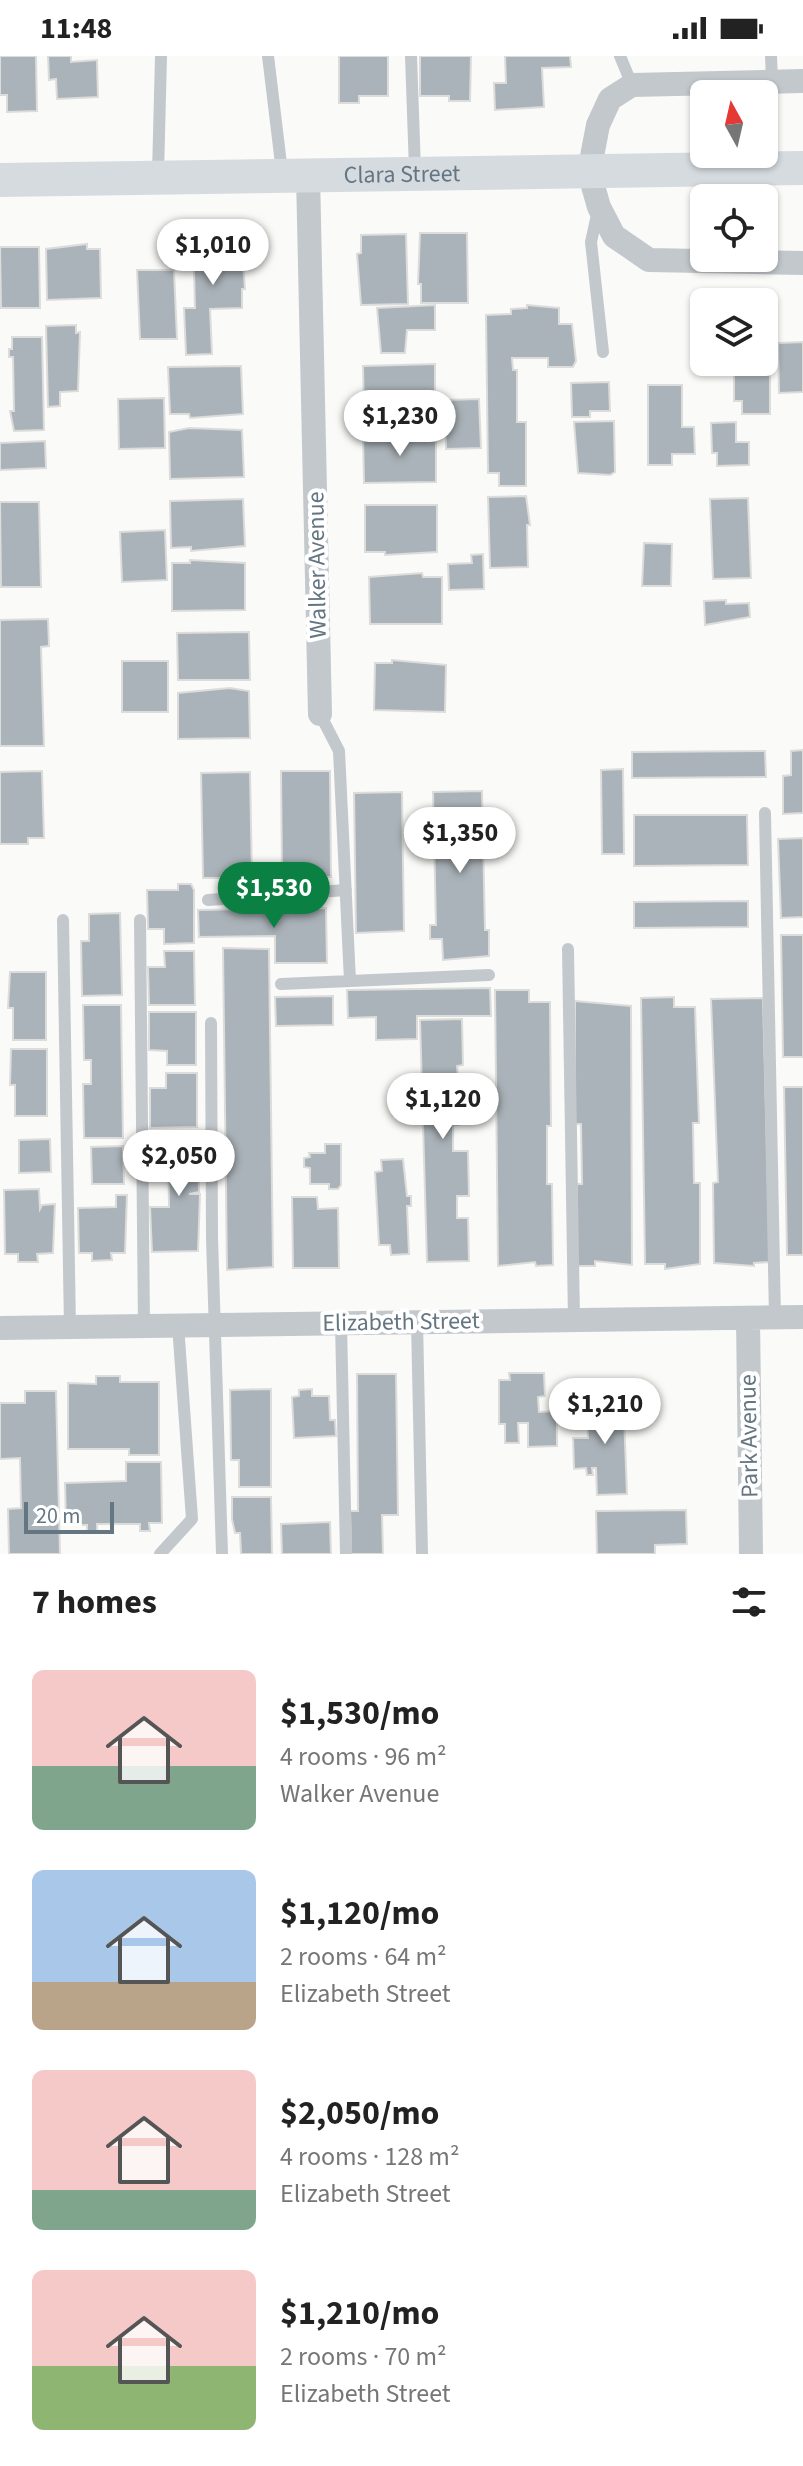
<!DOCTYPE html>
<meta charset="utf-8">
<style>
:root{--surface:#fff;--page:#f6f6f6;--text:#222;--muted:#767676;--accent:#0b8043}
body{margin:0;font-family:"Source Sans 3",sans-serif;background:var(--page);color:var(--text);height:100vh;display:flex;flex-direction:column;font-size:30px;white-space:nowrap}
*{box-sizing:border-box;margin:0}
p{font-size:26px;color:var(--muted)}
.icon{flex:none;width:44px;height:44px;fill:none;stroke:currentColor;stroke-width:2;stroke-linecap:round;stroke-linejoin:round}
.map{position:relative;height:1498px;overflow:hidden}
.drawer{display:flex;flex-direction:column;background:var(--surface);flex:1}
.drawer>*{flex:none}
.needle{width:52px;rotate:352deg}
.buttons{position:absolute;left:690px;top:24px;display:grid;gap:16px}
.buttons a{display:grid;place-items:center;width:88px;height:88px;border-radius:12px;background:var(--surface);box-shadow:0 2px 6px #0004;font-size:40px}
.scale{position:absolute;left:24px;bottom:20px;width:90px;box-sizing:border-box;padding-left:8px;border:4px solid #657683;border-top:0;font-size:22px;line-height:28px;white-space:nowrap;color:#657683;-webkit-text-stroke:6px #fff;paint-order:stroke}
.price{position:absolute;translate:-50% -68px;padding:0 18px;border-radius:28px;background:#fff;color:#222;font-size:26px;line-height:52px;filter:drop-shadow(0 2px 4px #0008)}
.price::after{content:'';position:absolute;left:50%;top:48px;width:24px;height:18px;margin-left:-12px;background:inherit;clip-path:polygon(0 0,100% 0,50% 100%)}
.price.active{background:var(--accent);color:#fff}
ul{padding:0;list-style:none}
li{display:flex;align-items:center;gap:24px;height:200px;padding:0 32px}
li span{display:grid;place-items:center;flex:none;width:224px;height:160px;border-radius:12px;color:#555}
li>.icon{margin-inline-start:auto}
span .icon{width:96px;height:96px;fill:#fffc;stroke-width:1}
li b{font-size:34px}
h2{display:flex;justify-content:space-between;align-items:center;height:96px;padding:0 32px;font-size:34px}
.status{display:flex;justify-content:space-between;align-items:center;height:56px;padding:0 40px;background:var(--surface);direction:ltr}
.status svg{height:22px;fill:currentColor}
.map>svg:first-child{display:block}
.building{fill:#aab3b9;stroke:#dcdcda;stroke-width:2}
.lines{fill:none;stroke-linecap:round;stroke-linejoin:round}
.lane{stroke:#c3c8cc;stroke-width:12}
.street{stroke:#c3c8cc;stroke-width:24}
.secondary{stroke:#d6dbdf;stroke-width:34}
.labels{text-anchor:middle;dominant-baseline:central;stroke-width:8;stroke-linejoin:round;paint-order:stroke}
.street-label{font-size:24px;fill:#657683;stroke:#fff}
</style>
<div class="status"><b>11:48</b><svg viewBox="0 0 49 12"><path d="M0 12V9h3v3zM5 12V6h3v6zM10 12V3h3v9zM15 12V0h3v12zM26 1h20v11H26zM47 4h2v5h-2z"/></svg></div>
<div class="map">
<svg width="803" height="1498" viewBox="0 0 803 1498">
<rect width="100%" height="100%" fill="#fafaf8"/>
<path class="building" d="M 0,0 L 36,0 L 37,55 L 7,56 L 7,39 L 0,39 Z
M 48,0 L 71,0 L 71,6 L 97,4 L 98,41 L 57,43 L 56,23 L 49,24 Z
M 339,0 L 388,0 L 388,40 L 359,40 L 359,47 L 339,47 Z
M 420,0 L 471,0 L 470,45 L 449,45 L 449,40 L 420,40 Z
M 505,0 L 570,0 L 571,11 L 542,12 L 544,51 L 495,54 L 494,27 L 506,27 Z
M 420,177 L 467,177 L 468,247 L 421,247 L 421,228 L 418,228 Z
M 406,178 L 408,248 L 361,249 L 357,198 L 361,197 L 361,179 Z
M 241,179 L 245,233 L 242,233 L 242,252 L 210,253 L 212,298 L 186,299 L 184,252 L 195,252 L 193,180 Z
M 87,188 L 87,193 L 100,193 L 101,242 L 47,244 L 46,193 Z
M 0,191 L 39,191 L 40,252 L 1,252 Z
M 137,214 L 174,214 L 177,283 L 140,283 Z
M 435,249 L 435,274 L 407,274 L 405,297 L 381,297 L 377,252 Z
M 527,249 L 559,252 L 559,268 L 572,268 L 576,305 L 573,311 L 548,311 L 548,302 L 512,302 L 513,314 L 517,314 L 517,366 L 526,366 L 526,430 L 499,430 L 499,417 L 488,417 L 486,259 L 511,258 L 511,253 L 527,252 Z
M 76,269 L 76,277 L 80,276 L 78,335 L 60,336 L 60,350 L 48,351 L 46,270 Z
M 12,281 L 42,281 L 44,374 L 14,375 L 10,355 L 14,355 L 13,301 L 9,301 L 9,293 L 12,293 Z
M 803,286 L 803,336 L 779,337 L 778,287 Z
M 764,304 L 766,313 L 770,313 L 770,358 L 742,358 L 742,345 L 734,345 L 734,312 L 739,312 L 739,306 Z
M 435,308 L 435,356 L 382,360 L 382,356 L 364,356 L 363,310 Z
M 241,310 L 243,358 L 190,362 L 189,358 L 170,358 L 168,311 Z
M 609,326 L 610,355 L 590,355 L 590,361 L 572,361 L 571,327 Z
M 648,329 L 682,329 L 682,371 L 694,371 L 695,398 L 672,398 L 672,409 L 648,409 Z
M 164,342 L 165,392 L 119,393 L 118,343 Z
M 479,343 L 481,392 L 446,393 L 445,344 Z
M 614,365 L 615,416 L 610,419 L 578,417 L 574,366 Z
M 736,366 L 736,386 L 749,386 L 749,409 L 717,410 L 717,397 L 712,397 L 711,367 Z
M 189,372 L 242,374 L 244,421 L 170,423 L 169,376 Z
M 383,377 L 436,379 L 436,426 L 364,427 L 363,380 Z
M 45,385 L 46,412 L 0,414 L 0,387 Z
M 526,440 L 530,469 L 527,469 L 528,511 L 490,512 L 488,441 Z
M 748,442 L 751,522 L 713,523 L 710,443 Z
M 243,443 L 245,490 L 191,495 L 191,491 L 171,492 L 170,445 Z
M 0,446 L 39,446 L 41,531 L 1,531 Z
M 365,449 L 437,449 L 437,496 L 385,499 L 385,496 L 365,496 Z
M 165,474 L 167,524 L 122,526 L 120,476 Z
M 644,487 L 672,488 L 671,530 L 642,530 Z
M 483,498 L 484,533 L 449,534 L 448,508 L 472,507 L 471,499 Z
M 190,504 L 245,507 L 245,554 L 172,555 L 172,507 L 190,507 Z
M 422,517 L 423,521 L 442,521 L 442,568 L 370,568 L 369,521 Z
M 726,544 L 726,548 L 749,547 L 750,561 L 705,569 L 704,545 Z
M 48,563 L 49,590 L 41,591 L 44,690 L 0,690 L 0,564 Z
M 249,576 L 250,624 L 178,624 L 177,577 Z
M 392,604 L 446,609 L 445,656 L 374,654 L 375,607 L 392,607 Z
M 122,605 L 168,605 L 168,656 L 122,656 Z
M 230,632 L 249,635 L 250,682 L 178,683 L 178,637 Z
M 803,694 L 803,757 L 783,758 L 783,720 L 791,719 L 791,695 Z
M 765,695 L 766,721 L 632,722 L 632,696 Z
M 623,713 L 624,798 L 602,798 L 601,714 Z
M 42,715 L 44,782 L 28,782 L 28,788 L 0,788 L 0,716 Z
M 281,715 L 330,715 L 331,821 L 282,821 Z
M 250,716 L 252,822 L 203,822 L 201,717 Z
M 482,735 L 485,874 L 489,874 L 489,900 L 443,904 L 442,883 L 430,883 L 430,869 L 436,869 L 433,736 Z
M 402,736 L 404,875 L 356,877 L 354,737 Z
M 634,759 L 747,759 L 748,809 L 634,810 Z
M 803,782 L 803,861 L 781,862 L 778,783 Z
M 178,828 L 191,828 L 194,834 L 194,887 L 164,888 L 164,873 L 148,873 L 147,834 L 178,834 Z
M 748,845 L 748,871 L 634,872 L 634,846 Z
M 326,852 L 327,907 L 275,907 L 275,880 L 199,881 L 198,854 Z
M 120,857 L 122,939 L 82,940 L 81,885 L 89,885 L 89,858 Z
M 781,879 L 803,879 L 803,1001 L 783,1001 Z
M 223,892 L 269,893 L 273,1211 L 227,1214 Z
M 164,895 L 194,895 L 195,949 L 149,949 L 148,911 L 165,911 Z
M 10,916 L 46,916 L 46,984 L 13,984 L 13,952 L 8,952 Z
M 490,932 L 491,960 L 417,960 L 417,983 L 376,984 L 376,961 L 348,962 L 347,934 Z
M 495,934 L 529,934 L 529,946 L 550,946 L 551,1070 L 547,1070 L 547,1128 L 552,1128 L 553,1209 L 536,1210 L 535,1206 L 498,1210 Z
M 333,940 L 333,969 L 276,970 L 275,941 Z
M 674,941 L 674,951 L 695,951 L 699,1067 L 693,1067 L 694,1127 L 700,1127 L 700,1208 L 665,1213 L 665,1208 L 645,1208 L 641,942 Z
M 763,942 L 770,1206 L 754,1207 L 754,1210 L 714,1207 L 713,1127 L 718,1126 L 711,943 Z
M 575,945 L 631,950 L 632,1209 L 595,1205 L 595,1210 L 577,1210 L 577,1128 L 582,1128 L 581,1068 L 575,1068 Z
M 83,949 L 121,949 L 123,1082 L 84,1082 L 83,1028 L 91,1028 L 91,1004 L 84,1004 Z
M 149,956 L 196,956 L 196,1009 L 167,1009 L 167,995 L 149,994 Z
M 462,963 L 463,1009 L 457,1010 L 461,1056 L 459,1069 L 453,1069 L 453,1095 L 468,1095 L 469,1140 L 457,1140 L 457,1162 L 468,1162 L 469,1205 L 427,1206 L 420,964 Z
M 11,993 L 47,993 L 47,1060 L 15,1060 L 15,1029 L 10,1029 Z
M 166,1017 L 197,1017 L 197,1071 L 150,1072 L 150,1032 L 166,1032 Z
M 784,1031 L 803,1031 L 803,1199 L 787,1199 Z
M 168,1076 L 198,1076 L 199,1136 L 189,1138 L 200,1138 L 198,1195 L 152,1196 L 150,1151 L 169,1151 Z
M 50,1083 L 51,1116 L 19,1117 L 19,1084 Z
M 325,1088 L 341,1088 L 341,1129 L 338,1133 L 329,1133 L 329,1128 L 310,1128 L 310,1112 L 304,1111 L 304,1102 L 310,1101 L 309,1097 L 325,1097 Z
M 123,1090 L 124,1128 L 92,1128 L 91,1091 Z
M 403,1103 L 407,1140 L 411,1140 L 411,1150 L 407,1150 L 409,1198 L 391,1199 L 390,1189 L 379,1189 L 375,1116 L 382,1115 L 381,1104 Z
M 39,1133 L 40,1153 L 42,1149 L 55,1148 L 53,1197 L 37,1198 L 38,1206 L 18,1206 L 18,1198 L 5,1198 L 4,1134 Z
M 116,1139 L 127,1139 L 125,1197 L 111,1197 L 112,1204 L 92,1205 L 92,1197 L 79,1197 L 78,1152 L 116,1151 Z
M 292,1141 L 317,1141 L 318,1153 L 338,1152 L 339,1212 L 293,1212 Z
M 509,1317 L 544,1317 L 545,1340 L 538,1341 L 539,1356 L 557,1355 L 557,1390 L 528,1391 L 528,1367 L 518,1367 L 519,1387 L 505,1387 L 505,1368 L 499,1368 L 499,1324 L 510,1324 Z
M 357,1318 L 396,1318 L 398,1459 L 382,1459 L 383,1498 L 351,1498 L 350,1455 L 358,1455 Z
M 96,1320 L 120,1320 L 120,1326 L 159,1326 L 159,1399 L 129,1399 L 129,1393 L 68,1393 L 68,1327 L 96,1328 Z
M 271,1333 L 271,1431 L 239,1431 L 239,1404 L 231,1404 L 230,1334 Z
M 312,1333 L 312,1340 L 329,1340 L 330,1364 L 335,1364 L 336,1380 L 294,1382 L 292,1341 L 299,1340 L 299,1334 Z
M 25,1335 L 56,1335 L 60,1498 L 9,1498 L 8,1453 L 21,1452 L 20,1402 L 0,1403 L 0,1347 L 25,1347 Z
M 629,1343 L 630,1360 L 624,1360 L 627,1438 L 597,1439 L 596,1412 L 592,1412 L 593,1419 L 587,1419 L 586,1412 L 574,1413 L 573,1382 L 588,1382 L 587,1344 Z
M 126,1406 L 161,1406 L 162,1467 L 149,1467 L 150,1475 L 140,1475 L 140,1468 L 97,1468 L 97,1476 L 87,1476 L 87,1469 L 66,1469 L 65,1427 L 126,1425 Z
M 232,1441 L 271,1441 L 272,1498 L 241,1498 L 240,1477 L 235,1477 L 232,1463 Z
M 686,1454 L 687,1488 L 655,1489 L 655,1498 L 597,1498 L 596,1455 Z
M 330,1466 L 331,1498 L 282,1498 L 281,1468 Z"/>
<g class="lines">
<path class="lane" d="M 268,0 L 282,116
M 411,0 L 415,114
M 620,0 L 632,29
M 771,0 L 772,26
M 158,118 L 161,0
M 598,154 L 591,186 L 603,296
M 320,658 L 339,695 L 350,925
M 765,757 L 775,1262
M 208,844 L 346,834
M 63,864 L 70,1271
M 140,864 L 144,1270
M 568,893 L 574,1264
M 281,928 L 489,919
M 211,967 L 212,1182 L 222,1498
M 417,1266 L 422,1498
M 341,1267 L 346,1498
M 160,1498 L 192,1463 L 178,1269"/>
<path class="street" d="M 803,25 L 632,29 L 610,43 L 598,69 L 589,116 L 599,151 L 614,180 L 649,204 L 803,207
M 308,119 L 320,658
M 748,1262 L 751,1498
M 0,1272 L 803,1261"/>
<path class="secondary" id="s1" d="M 0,124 L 803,112"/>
</g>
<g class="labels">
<g class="street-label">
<text stroke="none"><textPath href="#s1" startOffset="402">Clara Street</textPath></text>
<text transform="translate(317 509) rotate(-91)">Walker Avenue</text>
<text transform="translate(401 1266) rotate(-1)">Elizabeth Street</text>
<text transform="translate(749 1380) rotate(-91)">Park Avenue</text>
</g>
</g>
</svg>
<div class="buttons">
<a><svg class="needle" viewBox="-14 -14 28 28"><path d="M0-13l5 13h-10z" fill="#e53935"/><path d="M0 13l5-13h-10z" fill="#767676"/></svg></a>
<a><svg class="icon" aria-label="locate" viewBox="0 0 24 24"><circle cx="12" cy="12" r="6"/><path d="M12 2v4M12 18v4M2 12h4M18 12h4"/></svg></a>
<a><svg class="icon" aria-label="layers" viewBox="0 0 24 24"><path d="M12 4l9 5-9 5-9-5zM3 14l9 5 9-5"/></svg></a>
</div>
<div class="scale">20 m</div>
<b class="price" style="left:213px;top:231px">$1,010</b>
<b class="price" style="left:400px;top:402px">$1,230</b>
<b class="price" style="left:460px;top:819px">$1,350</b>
<b class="price active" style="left:274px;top:874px">$1,530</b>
<b class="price" style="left:443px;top:1085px">$1,120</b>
<b class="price" style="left:179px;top:1142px">$2,050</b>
<b class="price" style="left:605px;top:1390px">$1,210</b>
</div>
<section class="drawer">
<h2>7 homes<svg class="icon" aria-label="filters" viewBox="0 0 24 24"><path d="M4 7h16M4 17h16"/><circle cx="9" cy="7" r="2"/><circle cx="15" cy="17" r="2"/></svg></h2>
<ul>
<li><span style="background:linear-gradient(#f6c9c9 60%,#7fa58c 0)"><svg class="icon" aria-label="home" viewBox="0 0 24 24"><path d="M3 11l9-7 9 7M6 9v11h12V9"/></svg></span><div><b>$1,530/mo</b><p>4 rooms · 96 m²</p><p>Walker Avenue</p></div></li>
<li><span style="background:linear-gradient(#a9c7e8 70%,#b9a48a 0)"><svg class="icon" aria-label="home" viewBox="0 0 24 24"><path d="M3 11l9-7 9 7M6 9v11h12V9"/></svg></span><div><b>$1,120/mo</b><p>2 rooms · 64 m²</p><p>Elizabeth Street</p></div></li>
<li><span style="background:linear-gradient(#f6c9c9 75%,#7fa58c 0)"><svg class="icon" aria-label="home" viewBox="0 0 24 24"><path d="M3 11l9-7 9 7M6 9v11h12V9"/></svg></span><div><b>$2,050/mo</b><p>4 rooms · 128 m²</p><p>Elizabeth Street</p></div></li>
<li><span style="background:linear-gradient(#f6c9c9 60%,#8fb573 0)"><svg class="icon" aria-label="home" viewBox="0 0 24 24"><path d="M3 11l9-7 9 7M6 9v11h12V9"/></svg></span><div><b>$1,210/mo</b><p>2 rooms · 70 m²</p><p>Elizabeth Street</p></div></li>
</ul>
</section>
